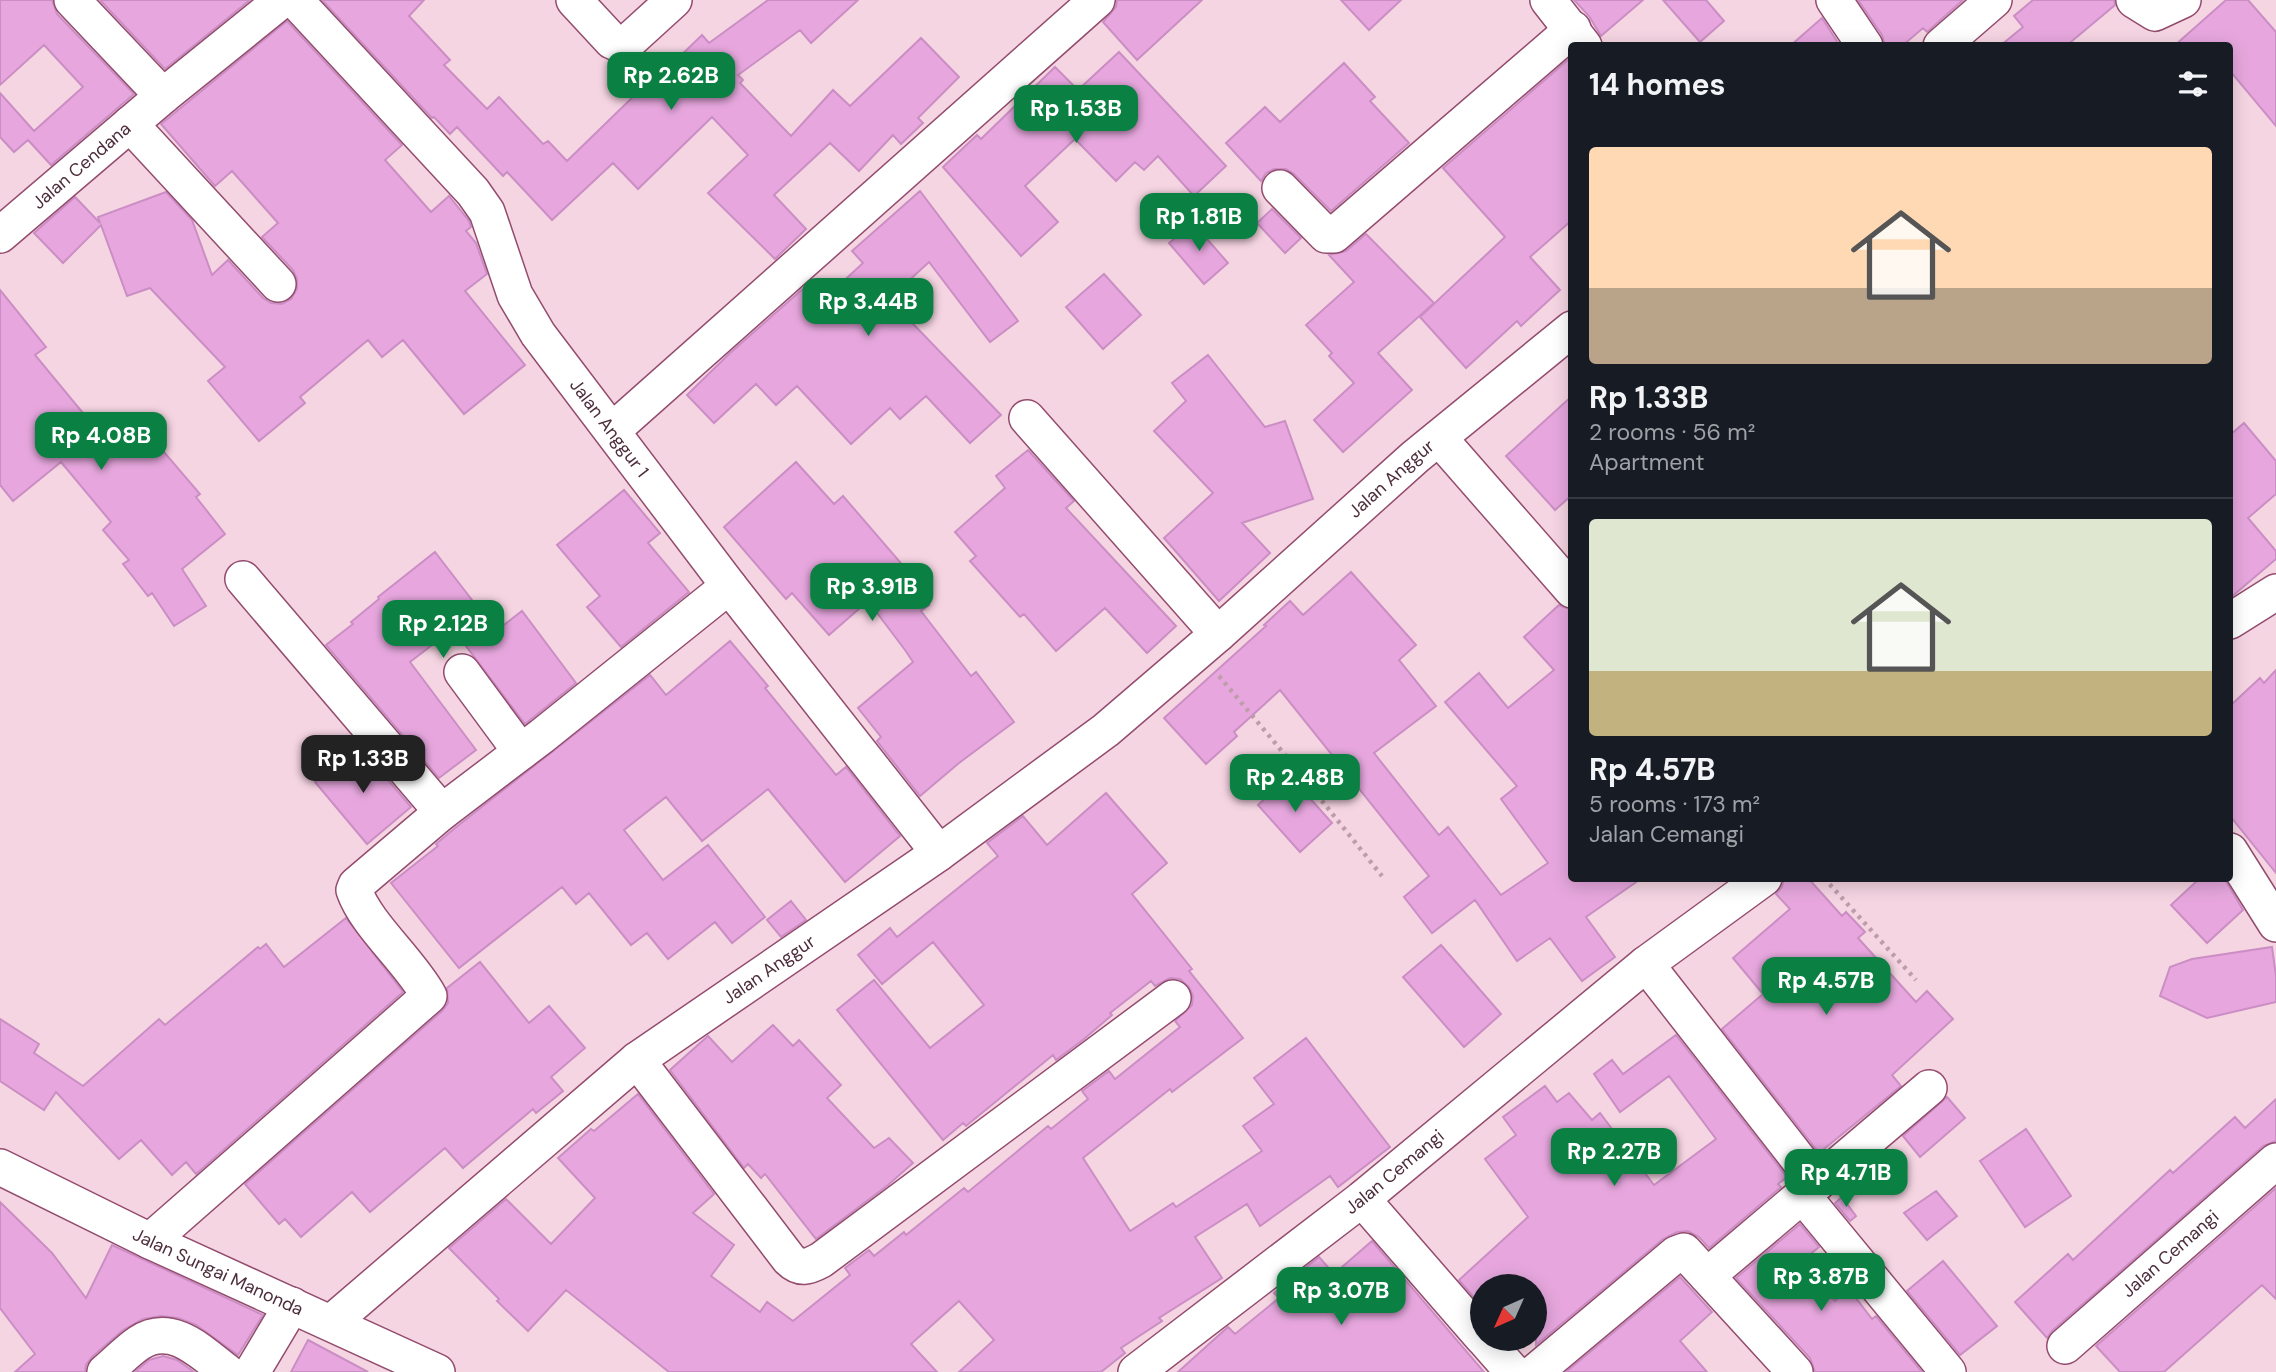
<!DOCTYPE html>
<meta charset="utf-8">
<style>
:root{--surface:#171b24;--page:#20242c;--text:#f1f3f6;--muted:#9ea1a6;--line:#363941;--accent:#0b8043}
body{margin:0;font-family:"DM Sans",sans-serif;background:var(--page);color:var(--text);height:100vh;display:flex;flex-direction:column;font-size:26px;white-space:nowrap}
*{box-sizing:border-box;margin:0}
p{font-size:23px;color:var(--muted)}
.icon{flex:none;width:38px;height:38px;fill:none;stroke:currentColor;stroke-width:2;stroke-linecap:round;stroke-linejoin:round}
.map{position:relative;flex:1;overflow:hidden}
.drawer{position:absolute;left:1568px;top:42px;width:665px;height:840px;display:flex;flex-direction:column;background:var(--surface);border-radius:7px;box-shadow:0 4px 18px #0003}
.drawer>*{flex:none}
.needle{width:46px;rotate:225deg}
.tools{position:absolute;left:1470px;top:1274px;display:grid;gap:14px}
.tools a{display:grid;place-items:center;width:77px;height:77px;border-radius:50%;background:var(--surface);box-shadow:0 4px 18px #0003;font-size:35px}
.price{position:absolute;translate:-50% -60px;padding:0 16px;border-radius:14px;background:var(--accent);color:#fff;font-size:23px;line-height:46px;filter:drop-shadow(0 2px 4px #0008)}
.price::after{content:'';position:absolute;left:50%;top:42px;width:21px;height:16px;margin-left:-10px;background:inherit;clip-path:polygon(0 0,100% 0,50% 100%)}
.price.on{background:#222;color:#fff}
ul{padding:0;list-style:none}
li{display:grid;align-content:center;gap:14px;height:371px;padding:0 21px}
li+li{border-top:2px solid var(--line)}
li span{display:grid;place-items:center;height:217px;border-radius:7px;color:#555}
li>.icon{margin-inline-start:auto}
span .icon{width:126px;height:126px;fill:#fffc;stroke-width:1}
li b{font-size:30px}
h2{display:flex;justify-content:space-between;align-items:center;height:84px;padding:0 21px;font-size:30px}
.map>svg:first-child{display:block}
.building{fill:#e7a7de;stroke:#cb8ec4;stroke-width:2}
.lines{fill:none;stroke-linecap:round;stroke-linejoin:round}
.minor-casing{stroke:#934c6e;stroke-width:38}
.path{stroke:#be9dab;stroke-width:4.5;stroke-dasharray:3.5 5;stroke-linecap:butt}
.minor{stroke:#fff;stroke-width:35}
.labels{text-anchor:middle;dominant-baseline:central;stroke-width:7;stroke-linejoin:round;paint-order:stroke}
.street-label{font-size:18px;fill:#4d2d3c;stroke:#fff}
</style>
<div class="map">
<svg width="2276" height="1372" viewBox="0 0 2276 1372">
<rect width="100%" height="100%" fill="#f6d5e3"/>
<path class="building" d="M 0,0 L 52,0 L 57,14 L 134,94 L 51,165 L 28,140 L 14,152 L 0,137 L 0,93 L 34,131 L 83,87 L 44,45 L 0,85 Z
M 100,0 L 250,0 L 165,69 Z
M 322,0 L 424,0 L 409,16 L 450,60 L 444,65 L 487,109 L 499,97 L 543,144 L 548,141 L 567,161 L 639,91 L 637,89 L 666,63 L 669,67 L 702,35 L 709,43 L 768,0 L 858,0 L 811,43 L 800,30 L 738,75 L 743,80 L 740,83 L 791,136 L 833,90 L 850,106 L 921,38 L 959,77 L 918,118 L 923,123 L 901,144 L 893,135 L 859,171 L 830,143 L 774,195 L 806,229 L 775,259 L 708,193 L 748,155 L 712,117 L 638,189 L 613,163 L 552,220 L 507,172 L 503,176 L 457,127 L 450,134 L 434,117 L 432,118 Z
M 1117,0 L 1202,0 L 1137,60 L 1103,22 L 1116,7 Z
M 1341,0 L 1401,0 L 1369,30 Z
M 1574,0 L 1643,0 L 1601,36 L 1589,16 Z
M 1663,0 L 1706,0 L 1724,21 L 1700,42 Z
M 1858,0 L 1963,0 L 1927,32 L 1923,28 L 1902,46 L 1885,46 L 1882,35 Z
M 2033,0 L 2114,0 L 2115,5 L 2066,46 L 2000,46 L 2023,27 L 2014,16 Z
M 2226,0 L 2248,0 L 2276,32 L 2276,126 L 2230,71 L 2230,46 L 2174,46 Z
M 1822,18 L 1840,46 L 1790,46 Z
M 287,21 L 402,145 L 385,160 L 431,212 L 449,196 L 469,221 L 471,227 L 466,231 L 476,243 L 487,274 L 465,291 L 525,365 L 464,414 L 403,340 L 382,357 L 368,340 L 300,397 L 305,403 L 259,441 L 208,381 L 225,367 L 150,288 L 127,296 L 101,225 L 63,263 L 34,233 L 75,197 L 100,223 L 98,217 L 166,192 L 192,220 L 212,275 L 228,260 L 263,298 L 271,303 L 282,304 L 291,299 L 297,289 L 297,279 L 293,270 L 262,237 L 278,223 L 232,171 L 215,186 L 161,124 Z
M 1119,52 L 1226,166 L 1194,196 L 1158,156 L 1144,170 L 1135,162 L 1116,181 L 1075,139 L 1025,186 L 1058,222 L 1021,256 L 943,167 L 977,135 L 981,139 L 1055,67 L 1078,90 Z
M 1569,59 L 1572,61 L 1572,220 L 1530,257 L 1560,290 L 1521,326 L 1517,321 L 1466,368 L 1420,317 L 1505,237 L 1443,168 Z
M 1344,63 L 1375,97 L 1370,101 L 1409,143 L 1331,211 L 1294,174 L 1286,169 L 1274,169 L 1266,173 L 1261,181 L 1226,143 L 1265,107 L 1280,122 Z
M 920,191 L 1018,321 L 990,342 L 929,262 L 889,299 L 1001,415 L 970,443 L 926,396 L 900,419 L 890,408 L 851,444 L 797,386 L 776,405 L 756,384 L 714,423 L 687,395 L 729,354 L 806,286 L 821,302 L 863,263 L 852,251 Z
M 1272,209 L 1301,238 L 1285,253 L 1257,223 Z
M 1193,223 L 1228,263 L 1204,284 L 1169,243 Z
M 1366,234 L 1434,303 L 1378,353 L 1412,390 L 1343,452 L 1314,420 L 1354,383 L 1329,356 L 1332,353 L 1306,325 L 1354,282 L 1329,255 L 1346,251 Z
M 1104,274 L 1141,315 L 1103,349 L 1066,307 Z
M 0,290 L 46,347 L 35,355 L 106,441 L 134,417 L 200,494 L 196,497 L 225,534 L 182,569 L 206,606 L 174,626 L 152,593 L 148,596 L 123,564 L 129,560 L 103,530 L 111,522 L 61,462 L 13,501 L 0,485 Z
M 1208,355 L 1265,427 L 1285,421 L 1313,499 L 1242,523 L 1270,553 L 1219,601 L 1164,538 L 1213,493 L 1154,431 L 1186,401 L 1172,383 Z
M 1572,396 L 1572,495 L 1555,510 L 1506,456 Z
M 2244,423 L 2276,461 L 2276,494 L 2248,518 L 2276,551 L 2276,559 L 2230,598 L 2230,435 Z
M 1028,450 L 1074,501 L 1066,508 L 1176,626 L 1147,653 L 1105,608 L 1056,651 L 1024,614 L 1020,617 L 970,561 L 976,556 L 955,532 L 1005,488 L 996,476 Z
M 796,462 L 834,504 L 843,496 L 906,569 L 903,571 L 929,605 L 921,611 L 971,676 L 976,672 L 1014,722 L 959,763 L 920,796 L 877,741 L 881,737 L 858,708 L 913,662 L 905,650 L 868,601 L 829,635 L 792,593 L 786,599 L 724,527 Z
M 624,490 L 660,533 L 648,543 L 689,592 L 621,647 L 587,607 L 600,596 L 557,545 Z
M 435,552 L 496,631 L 522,611 L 576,683 L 525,724 L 453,629 L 410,662 L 476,750 L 439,778 L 326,645 L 353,624 L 351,622 L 379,599 L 378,597 Z
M 1351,572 L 1416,645 L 1399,660 L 1436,706 L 1374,753 L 1439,835 L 1448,827 L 1501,895 L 1548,863 L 1501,799 L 1517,786 L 1445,702 L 1479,673 L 1508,708 L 1554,670 L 1524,637 L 1559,605 L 1572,610 L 1572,878 L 1642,878 L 1586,917 L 1615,957 L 1582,981 L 1550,938 L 1517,961 L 1475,900 L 1432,933 L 1404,897 L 1429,876 L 1280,690 L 1234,732 L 1237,736 L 1206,764 L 1164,718 L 1266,626 L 1264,625 L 1290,601 L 1303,615 Z
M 730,641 L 768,686 L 765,688 L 836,775 L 846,767 L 900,836 L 845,882 L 768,789 L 702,841 L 666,797 L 624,830 L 663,880 L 708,845 L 765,917 L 732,943 L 715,922 L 668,959 L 647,933 L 631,945 L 589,893 L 576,904 L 562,887 L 459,968 L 391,883 L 438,846 L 436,844 L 455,828 L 650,675 L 666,695 Z
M 2276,670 L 2276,873 L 2230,816 L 2230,706 L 2260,678 L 2264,683 Z
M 358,745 L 411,807 L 367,844 L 315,782 Z
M 1290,776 L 1332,823 L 1300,852 L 1258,805 Z
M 1106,793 L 1167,863 L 1132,894 L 1192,969 L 1189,971 L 1243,1038 L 1172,1092 L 1170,1089 L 1083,1158 L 1130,1231 L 1173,1203 L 1176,1207 L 1262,1151 L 1243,1126 L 1274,1104 L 1254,1078 L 1306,1038 L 1390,1147 L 1338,1187 L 1330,1176 L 1260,1226 L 1247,1204 L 1195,1237 L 1222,1278 L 1159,1318 L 1162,1321 L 1121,1348 L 1125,1353 L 1101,1372 L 959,1372 L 994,1340 L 959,1301 L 911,1344 L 937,1372 L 669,1372 L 566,1290 L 528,1331 L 497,1301 L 499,1299 L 449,1248 L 506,1199 L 551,1244 L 595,1198 L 558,1158 L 591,1129 L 594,1131 L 638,1094 L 714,1194 L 693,1213 L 734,1245 L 711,1276 L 760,1312 L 767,1302 L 793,1321 L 850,1275 L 845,1268 L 869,1250 L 874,1256 L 904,1232 L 906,1235 L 964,1188 L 968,1192 L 1048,1126 L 1051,1129 L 1088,1099 L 1082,1091 L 1109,1071 L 1115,1079 L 1180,1027 L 1175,1021 L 1192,1005 L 1193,996 L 1189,987 L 1180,979 L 1170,978 L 1155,986 L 1151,981 L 1110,1013 L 1112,1015 L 1084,1039 L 1056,1060 L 1053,1055 L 966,1126 L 963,1123 L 943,1140 L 837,1010 L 874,980 L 930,1048 L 984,1005 L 933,942 L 882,984 L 858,955 L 890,928 L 897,937 L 998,856 L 987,843 L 1023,816 L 1047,845 Z
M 1784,878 L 1808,878 L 1842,916 L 1846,912 L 1865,932 L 1858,938 L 1916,1002 L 1927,991 L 1953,1019 L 1892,1075 L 1901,1086 L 1819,1153 L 1722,1029 L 1763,994 L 1733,958 L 1790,909 L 1776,894 L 1782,887 Z
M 2200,878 L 2224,878 L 2243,910 L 2207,943 L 2171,905 Z
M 791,901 L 806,920 L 781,937 L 767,920 Z
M 346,918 L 403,992 L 196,1174 L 186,1162 L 172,1175 L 141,1140 L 119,1159 L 56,1092 L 44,1110 L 0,1081 L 0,1019 L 39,1044 L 34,1053 L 83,1086 L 159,1019 L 165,1025 L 258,947 L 260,949 L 266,944 L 284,967 Z
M 1441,945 L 1501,1014 L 1464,1047 L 1403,977 Z
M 2272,947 L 2276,976 L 2276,1002 L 2207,1018 L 2160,996 L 2170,967 L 2192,959 Z
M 480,962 L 529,1023 L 549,1006 L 585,1048 L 551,1077 L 563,1091 L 536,1113 L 533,1109 L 463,1168 L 445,1148 L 370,1212 L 352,1192 L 301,1237 L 285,1219 L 279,1224 L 245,1184 L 442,1011 L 448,1003 L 447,988 Z
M 773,1025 L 793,1046 L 799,1040 L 841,1085 L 827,1098 L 874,1148 L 889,1138 L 913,1163 L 888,1185 L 816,1239 L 765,1174 L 761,1178 L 748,1164 L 744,1168 L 670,1070 L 708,1036 L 732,1062 Z
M 1676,1035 L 1787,1177 L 1778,1184 L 1781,1187 L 1709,1248 L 1699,1237 L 1688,1231 L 1677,1232 L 1663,1239 L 1536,1345 L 1535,1286 L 1482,1286 L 1482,1307 L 1459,1280 L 1528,1217 L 1485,1159 L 1516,1135 L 1503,1117 L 1545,1086 L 1557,1102 L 1569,1093 L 1592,1120 L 1600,1113 L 1654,1185 L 1716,1139 L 1669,1076 L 1620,1112 L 1594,1074 L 1612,1060 L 1623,1074 Z
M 1947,1097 L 1965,1118 L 1920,1157 L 1903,1136 Z
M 2276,1099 L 2276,1141 L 2263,1146 L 2052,1331 L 2047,1338 L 2015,1302 L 2068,1254 L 2073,1260 L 2170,1170 L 2173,1173 L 2235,1117 L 2245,1128 Z
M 2026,1129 L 2071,1196 L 2025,1227 L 1980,1161 Z
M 2276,1188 L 2276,1299 L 2262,1285 L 2164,1372 L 2120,1372 L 2096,1346 Z
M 1936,1191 L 1957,1216 L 1927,1240 L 1904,1213 Z
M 1842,1197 L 1856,1216 L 1850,1221 L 1835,1203 Z
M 0,1202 L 52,1253 L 86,1298 L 112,1245 L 263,1315 L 238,1355 L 196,1325 L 178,1318 L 161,1316 L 143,1319 L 123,1330 L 92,1357 L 86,1365 L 85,1372 L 15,1372 L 35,1354 L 0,1308 Z
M 1800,1224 L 1819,1247 L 1802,1261 L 1835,1301 L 1849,1289 L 1872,1319 L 1876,1316 L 1922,1372 L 1815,1372 L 1810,1358 L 1736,1278 Z
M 1372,1241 L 1484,1372 L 1178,1372 L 1228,1327 L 1235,1334 L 1279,1298 L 1274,1293 L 1319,1257 L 1334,1274 Z
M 1943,1261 L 1997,1326 L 1960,1355 L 1907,1291 Z
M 1680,1277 L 1712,1312 L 1680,1341 L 1707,1372 L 1566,1372 Z
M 308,1340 L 368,1372 L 291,1372 Z
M 163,1356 L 177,1360 L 194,1372 L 135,1372 L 149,1360 Z"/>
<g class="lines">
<defs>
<g id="minor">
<path d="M 72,0 L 163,96"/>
<path id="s1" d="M 295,0 L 473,192 L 487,212 L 515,295 L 538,334 L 729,586 L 939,853"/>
<path d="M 574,0 L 612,41 L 621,45 L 629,41 L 674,0"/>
<path d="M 1548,0 L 1584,46"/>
<path d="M 1834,0 L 1865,46"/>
<path d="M 2134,0 L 2155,13 L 2183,0"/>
<path d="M 1941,46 L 1994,0"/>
<path d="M 130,124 L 278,284"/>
<path d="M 1280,188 L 1326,235 L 1334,235 L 1573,29"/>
<path id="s2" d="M 0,235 L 163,96 L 282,0"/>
<path d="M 1027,418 L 1218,634"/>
<path d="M 613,430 L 1097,0"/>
<path d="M 1439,438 L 1572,590"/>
<path d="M 243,579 L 442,812"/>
<path d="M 2230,621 L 2276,592"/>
<path d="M 462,672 L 521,752"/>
<path d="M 2230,851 L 2276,924"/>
<path d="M 1646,964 L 1817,1183 L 1707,1276 L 1795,1372"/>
<path d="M 637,1060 L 789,1259 C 800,1270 808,1267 821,1260 L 1173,998"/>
<path id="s3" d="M 0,1167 L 150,1241 L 437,1372"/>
<path d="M 1817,1183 L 1929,1088"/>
<path d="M 1803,1196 L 1948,1372"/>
<path d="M 1362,1199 L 1482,1337"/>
<path d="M 150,1241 L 429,996 C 410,961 366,925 354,890 L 356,885 L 442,812 L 542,736 L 729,586"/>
<path id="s4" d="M 332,1322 L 637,1060 L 939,853 L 1106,730 L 1218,634 L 1415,457 L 1572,329"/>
<path d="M 1484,1339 L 1513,1372"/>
<path id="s5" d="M 2065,1346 L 2276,1161"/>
<path d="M 105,1372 C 116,1363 127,1351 139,1343 C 172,1321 202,1353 227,1372"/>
<path d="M 252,1372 L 292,1305"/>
<path id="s6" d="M 1136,1372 L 1362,1199 L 1646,964 L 1764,878"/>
<path d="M 1535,1372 L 1676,1254 L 1684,1251 L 1707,1276"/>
</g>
</defs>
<use href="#minor" class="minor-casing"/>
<path class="path" d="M 1219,676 L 1291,762 L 1382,876
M 1824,878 L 1916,980"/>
<use href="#minor" class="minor"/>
</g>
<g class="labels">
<g class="street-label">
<text stroke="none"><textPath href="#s2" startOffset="107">Jalan Cendana</textPath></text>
<text stroke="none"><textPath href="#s1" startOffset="537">Jalan Anggur 1</textPath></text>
<text stroke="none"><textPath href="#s4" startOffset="1356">Jalan Anggur</textPath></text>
<text stroke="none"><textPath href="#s4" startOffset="562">Jalan Anggur</textPath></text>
<text stroke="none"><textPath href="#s6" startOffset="327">Jalan Cemangi</textPath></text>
<text stroke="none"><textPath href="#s5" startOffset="140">Jalan Cemangi</textPath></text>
<text stroke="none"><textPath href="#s3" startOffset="242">Jalan Sungai Manonda</textPath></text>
</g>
</g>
</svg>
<div class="tools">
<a><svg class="needle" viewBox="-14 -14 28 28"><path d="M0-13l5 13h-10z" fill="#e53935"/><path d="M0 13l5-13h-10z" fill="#9ea1a6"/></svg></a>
</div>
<b class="price" style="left:671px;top:112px">Rp 2.62B</b>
<b class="price" style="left:1076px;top:145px">Rp 1.53B</b>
<b class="price" style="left:1199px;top:253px">Rp 1.81B</b>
<b class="price" style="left:868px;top:338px">Rp 3.44B</b>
<b class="price" style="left:101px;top:472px">Rp 4.08B</b>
<b class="price" style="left:872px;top:623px">Rp 3.91B</b>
<b class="price" style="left:443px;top:660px">Rp 2.12B</b>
<b class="price on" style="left:363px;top:795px">Rp 1.33B</b>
<b class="price" style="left:1295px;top:814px">Rp 2.48B</b>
<b class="price" style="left:1826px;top:1017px">Rp 4.57B</b>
<b class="price" style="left:1614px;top:1188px">Rp 2.27B</b>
<b class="price" style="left:1846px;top:1209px">Rp 4.71B</b>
<b class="price" style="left:1821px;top:1313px">Rp 3.87B</b>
<b class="price" style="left:1341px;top:1327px">Rp 3.07B</b>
<section class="drawer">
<h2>14 homes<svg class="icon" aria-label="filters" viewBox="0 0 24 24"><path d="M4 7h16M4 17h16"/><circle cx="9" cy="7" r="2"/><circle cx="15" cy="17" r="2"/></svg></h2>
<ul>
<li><span style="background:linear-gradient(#ffd9b3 65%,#b9a48a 0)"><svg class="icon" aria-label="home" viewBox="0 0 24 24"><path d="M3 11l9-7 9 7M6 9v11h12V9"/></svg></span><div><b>Rp 1.33B</b><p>2 rooms · 56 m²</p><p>Apartment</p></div></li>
<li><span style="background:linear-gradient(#dfe7d0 70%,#c2b280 0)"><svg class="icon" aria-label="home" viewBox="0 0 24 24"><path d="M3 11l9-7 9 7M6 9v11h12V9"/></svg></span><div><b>Rp 4.57B</b><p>5 rooms · 173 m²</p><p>Jalan Cemangi</p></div></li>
</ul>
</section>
</div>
